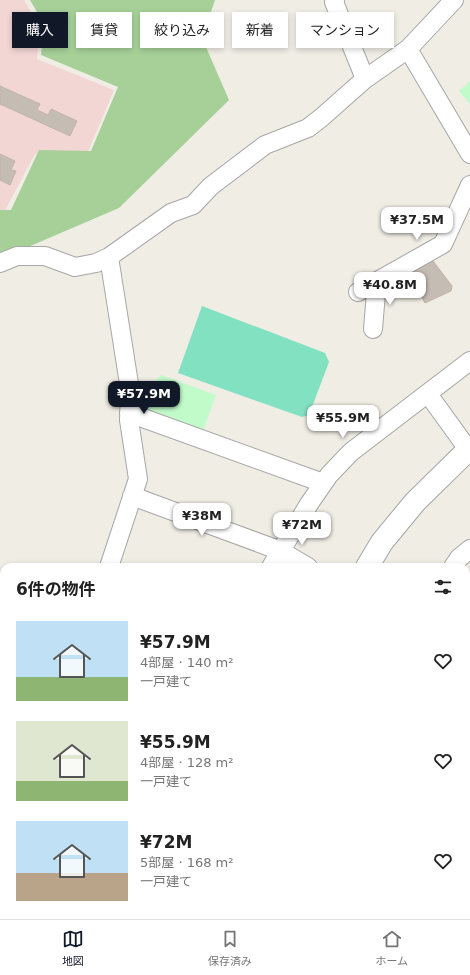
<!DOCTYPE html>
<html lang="ja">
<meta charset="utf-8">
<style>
:root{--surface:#fff;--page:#f6f6f6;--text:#222;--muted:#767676;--line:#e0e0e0;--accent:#111827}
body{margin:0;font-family:"DejaVu Sans","Noto Sans JP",sans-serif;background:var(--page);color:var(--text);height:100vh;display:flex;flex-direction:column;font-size:15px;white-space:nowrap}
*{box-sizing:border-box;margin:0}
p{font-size:13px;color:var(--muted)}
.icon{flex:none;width:22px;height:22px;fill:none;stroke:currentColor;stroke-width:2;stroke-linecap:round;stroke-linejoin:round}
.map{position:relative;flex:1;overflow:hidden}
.sheet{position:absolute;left:0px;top:563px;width:470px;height:356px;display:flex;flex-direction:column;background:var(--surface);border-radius:12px 12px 0 0;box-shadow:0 2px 6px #0003}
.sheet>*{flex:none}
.top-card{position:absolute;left:12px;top:12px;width:446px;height:36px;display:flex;gap:8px}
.price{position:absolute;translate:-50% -34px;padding:0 9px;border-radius:8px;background:#fff;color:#222;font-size:13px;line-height:26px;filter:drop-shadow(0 1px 2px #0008)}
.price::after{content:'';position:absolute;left:50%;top:24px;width:12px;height:9px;margin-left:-6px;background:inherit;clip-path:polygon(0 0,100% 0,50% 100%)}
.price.selected{background:var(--accent);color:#fff}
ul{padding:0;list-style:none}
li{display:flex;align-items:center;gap:12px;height:100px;padding:0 16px}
li span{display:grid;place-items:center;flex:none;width:112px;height:80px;border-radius:0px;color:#555}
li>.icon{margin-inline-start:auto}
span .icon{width:48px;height:48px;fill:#fffc;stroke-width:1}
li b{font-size:17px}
h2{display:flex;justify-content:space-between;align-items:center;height:48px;padding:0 16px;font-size:17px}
.chip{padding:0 14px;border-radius:0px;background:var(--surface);box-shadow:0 2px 6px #0003;font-size:14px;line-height:36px}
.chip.selected{background:var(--accent);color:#fff}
.tab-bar{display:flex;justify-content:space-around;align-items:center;height:56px;border-top:1px solid var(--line);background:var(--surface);font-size:11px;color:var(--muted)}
.tab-bar a{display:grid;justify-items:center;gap:2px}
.tab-bar .selected{color:var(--accent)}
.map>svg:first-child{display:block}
.commercial{fill:#f1d6d4}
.forest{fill:#a6d098}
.park{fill:#c1fbc9}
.pitch{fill:#81e1c1}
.building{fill:#c5bcb4;stroke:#c2b4a7}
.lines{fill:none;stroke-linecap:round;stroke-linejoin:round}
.minor-casing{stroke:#a6a6a6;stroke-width:20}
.tertiary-casing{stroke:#a6a6a6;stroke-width:24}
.minor{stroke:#fff;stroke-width:18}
.tertiary{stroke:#fff;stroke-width:22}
</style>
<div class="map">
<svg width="470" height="919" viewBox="0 0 470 919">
<rect width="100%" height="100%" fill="#f0ede5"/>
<path class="commercial" d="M 0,0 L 24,0 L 40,27 L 37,59 L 114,90 L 87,154 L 35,154 L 0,220 Z"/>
<path class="forest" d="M 30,0 L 215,0 L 202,38 L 229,100 L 119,208 L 0,259 L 0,210 L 11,210 L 39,150 L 91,151 L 118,87 L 41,55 L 44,24 Z
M 0,741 L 4,742 L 4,818 L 0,813 Z"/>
<path class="park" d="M 470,81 L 470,104 L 459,91 Z
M 161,375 L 216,395 L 202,434 L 138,407 L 138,398 Z"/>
<path class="pitch" d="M 202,306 L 325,353 L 329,362 L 309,415 L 302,417 L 178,373 Z"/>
<path class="building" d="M 0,86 L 40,104 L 37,110 L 48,115 L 51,109 L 77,121 L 70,136 L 0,104 Z
M 0,154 L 15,161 L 11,170 L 16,171 L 10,185 L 0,180 Z
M 430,257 L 452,286 L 451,291 L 425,303 L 406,270 Z
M 0,593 L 4,593 L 4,628 L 0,627 Z
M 0,656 L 4,657 L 4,686 L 0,686 Z"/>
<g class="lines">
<defs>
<path id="minor" d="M 335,0 L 334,2 L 365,79
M 408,49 L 470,154
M 109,257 L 130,390 L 129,420 L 138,479 L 109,567
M 0,263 L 17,256 L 45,256 L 75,267 L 96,263 L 109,257 L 171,213 L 193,205 L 211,186 L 265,145 L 308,128 L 321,118 L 365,79 L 408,49 L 454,0
M 358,292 L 443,244 L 470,185
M 373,329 L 377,281
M 428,394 L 470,452
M 129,413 L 323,483
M 132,496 L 281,551 L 308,567
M 271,567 L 309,504 L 329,475 L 351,452 L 470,361
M 453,567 L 459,558 L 470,549
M 466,655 L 470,650
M 466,719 L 470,725
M 466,829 L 470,835
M 320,915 L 322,919
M 354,919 L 359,915"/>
<path id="tertiary" d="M 367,567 L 382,542 L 415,502 L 470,448
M 466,750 L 470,747
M 128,915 L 129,919
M 413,915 L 415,919"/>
</defs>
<use href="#minor" class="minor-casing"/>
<use href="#tertiary" class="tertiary-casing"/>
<use href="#minor" class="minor"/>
<use href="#tertiary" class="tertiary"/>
</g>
</svg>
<b class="price" style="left:417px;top:241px">¥37.5M</b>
<b class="price" style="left:390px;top:306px">¥40.8M</b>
<b class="price selected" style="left:144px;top:415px">¥57.9M</b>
<b class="price" style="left:343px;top:439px">¥55.9M</b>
<b class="price" style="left:202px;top:537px">¥38M</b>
<b class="price" style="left:302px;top:546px">¥72M</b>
<div class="top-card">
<a class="chip selected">購入</a>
<a class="chip">賃貸</a>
<a class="chip">絞り込み</a>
<a class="chip">新着</a>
<a class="chip">マンション</a>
</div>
<section class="sheet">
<h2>6件の物件<svg class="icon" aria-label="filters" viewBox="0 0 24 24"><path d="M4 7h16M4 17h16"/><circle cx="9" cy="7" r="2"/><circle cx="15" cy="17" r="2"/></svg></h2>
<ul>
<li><span style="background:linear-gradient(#bfe0f5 70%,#8fb573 0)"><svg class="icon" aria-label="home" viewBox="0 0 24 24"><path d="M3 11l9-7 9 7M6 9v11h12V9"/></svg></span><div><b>¥57.9M</b><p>4部屋 · 140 m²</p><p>一戸建て</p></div><svg class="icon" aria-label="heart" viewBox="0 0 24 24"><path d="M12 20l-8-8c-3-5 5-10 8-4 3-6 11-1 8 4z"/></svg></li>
<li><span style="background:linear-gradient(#dfe7d0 75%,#8fb573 0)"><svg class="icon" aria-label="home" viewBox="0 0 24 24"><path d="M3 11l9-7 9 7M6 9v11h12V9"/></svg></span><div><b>¥55.9M</b><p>4部屋 · 128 m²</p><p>一戸建て</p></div><svg class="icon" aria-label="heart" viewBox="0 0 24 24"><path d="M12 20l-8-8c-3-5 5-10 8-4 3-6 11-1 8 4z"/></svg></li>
<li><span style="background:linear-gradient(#bfe0f5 65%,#b9a48a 0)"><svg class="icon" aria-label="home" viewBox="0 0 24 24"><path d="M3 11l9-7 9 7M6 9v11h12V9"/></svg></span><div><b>¥72M</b><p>5部屋 · 168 m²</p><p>一戸建て</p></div><svg class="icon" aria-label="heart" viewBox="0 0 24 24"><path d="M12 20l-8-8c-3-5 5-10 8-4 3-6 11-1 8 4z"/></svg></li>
</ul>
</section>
</div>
<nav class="tab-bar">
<a class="selected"><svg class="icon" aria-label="map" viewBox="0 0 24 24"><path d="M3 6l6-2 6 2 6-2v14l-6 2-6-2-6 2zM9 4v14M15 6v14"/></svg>地図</a>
<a><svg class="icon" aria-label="saved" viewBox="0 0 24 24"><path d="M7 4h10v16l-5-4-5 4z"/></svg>保存済み</a>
<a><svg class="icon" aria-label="home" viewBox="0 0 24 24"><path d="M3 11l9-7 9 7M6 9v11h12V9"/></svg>ホーム</a>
</nav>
